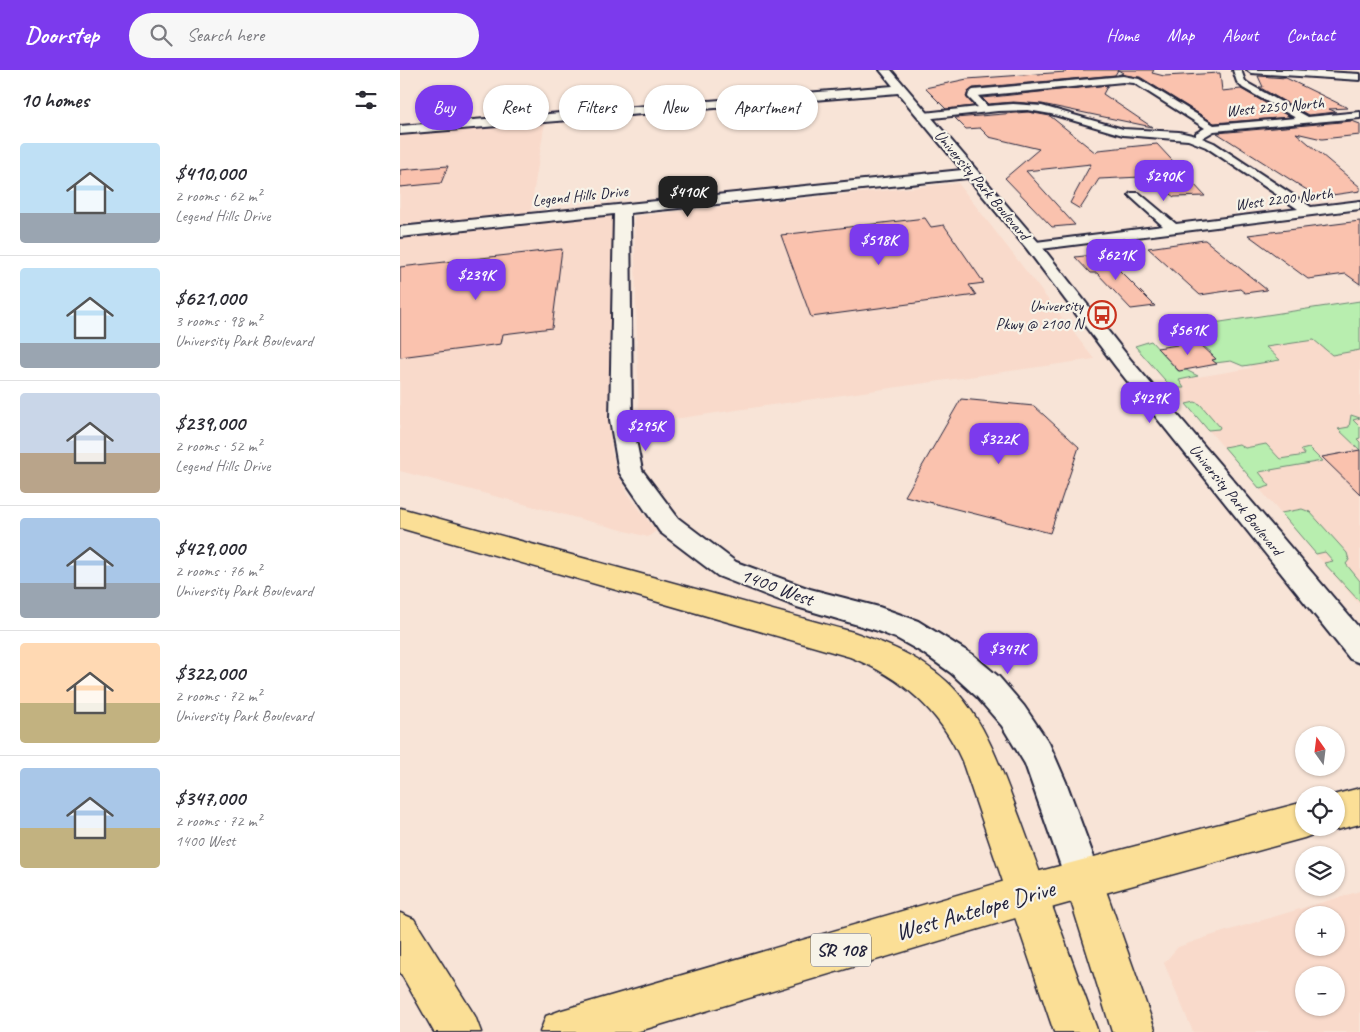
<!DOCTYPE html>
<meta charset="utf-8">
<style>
:root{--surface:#fff;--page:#f7f7f7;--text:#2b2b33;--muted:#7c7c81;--line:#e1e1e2;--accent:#7c3aed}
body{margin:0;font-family:Caveat,sans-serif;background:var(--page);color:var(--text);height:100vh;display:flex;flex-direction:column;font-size:19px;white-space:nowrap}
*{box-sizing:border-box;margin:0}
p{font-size:16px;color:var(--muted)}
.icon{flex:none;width:28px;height:28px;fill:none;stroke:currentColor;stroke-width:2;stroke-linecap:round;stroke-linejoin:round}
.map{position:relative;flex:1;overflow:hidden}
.sheet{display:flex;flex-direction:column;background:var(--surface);width:400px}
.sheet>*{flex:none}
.hud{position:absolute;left:15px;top:15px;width:475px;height:45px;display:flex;gap:10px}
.needle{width:32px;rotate:346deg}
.buttons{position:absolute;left:895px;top:656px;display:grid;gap:10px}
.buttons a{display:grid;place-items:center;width:50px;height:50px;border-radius:50%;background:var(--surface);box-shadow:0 1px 4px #0004;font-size:25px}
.price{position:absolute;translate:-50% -42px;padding:0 11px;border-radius:10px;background:var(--accent);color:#fff;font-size:16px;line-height:32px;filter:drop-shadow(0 1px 2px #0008)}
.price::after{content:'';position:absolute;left:50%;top:30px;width:15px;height:11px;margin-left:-8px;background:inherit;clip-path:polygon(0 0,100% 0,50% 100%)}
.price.active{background:#222;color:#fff}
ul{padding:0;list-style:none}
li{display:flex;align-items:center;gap:15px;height:125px;padding:0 20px}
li+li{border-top:1px solid var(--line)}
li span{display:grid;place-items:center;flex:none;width:140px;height:100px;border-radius:5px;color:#555}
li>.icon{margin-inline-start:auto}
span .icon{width:60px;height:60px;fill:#fffc;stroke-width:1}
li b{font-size:21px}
h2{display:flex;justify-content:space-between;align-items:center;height:60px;padding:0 20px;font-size:21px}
.pill{padding:0 18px;border-radius:22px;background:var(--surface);box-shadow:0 1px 4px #0004;font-size:18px;line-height:45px}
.pill.active{background:var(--accent);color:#fff}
header{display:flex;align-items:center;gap:30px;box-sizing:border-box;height:70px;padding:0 25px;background:var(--accent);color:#fff}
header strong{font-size:24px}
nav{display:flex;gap:28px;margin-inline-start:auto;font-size:18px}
.search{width:350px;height:45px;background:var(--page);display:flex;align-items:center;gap:12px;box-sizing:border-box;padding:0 18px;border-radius:28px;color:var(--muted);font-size:19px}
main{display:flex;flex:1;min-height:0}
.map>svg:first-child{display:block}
.built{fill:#f9dacb;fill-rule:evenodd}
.green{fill:#b8eeaf;stroke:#6d8875}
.building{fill:#fac2ae;stroke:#22223b}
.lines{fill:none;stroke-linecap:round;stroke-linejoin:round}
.minor-casing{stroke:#22223b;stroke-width:4}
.tertiary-casing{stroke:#22223b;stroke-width:4}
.primary-casing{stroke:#22223b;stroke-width:3}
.motorway-casing{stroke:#22223b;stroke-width:3}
.minor{fill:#f7f3e8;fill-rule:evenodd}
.tertiary{fill:#f7f3e8;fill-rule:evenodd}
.primary{fill:#fbdf96;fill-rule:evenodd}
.motorway{fill:#fbdf96;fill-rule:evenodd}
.labels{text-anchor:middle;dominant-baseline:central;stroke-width:4.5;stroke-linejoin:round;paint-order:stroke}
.far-street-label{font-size:16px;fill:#22223b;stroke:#f7f3e8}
.far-poi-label{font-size:16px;fill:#22223b;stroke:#f7f3e8;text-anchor:end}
.shield{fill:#f7f3e8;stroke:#62616f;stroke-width:1}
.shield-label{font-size:19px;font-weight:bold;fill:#22223b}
.street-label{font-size:20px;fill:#22223b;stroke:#f7f3e8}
.near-street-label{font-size:24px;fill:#22223b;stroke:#f7f3e8}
</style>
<header>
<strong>Doorstep</strong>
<div class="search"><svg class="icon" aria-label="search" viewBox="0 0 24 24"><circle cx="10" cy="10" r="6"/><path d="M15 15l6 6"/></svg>Search here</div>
<nav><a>Home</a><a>Map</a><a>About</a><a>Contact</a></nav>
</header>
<main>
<section class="sheet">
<h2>10 homes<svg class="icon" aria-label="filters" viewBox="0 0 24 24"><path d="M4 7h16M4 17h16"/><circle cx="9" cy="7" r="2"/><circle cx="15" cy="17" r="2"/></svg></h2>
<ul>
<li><span style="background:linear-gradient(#bfe0f5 70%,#9aa5b1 0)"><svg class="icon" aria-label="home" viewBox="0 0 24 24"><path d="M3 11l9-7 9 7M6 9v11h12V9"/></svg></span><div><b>$410,000</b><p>2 rooms · 62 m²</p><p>Legend Hills Drive</p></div></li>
<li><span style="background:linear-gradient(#bfe0f5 75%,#9aa5b1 0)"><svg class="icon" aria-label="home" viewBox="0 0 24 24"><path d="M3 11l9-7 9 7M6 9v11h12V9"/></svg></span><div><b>$621,000</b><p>3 rooms · 98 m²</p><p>University Park Boulevard</p></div></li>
<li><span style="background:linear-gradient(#c9d6e8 60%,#b9a48a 0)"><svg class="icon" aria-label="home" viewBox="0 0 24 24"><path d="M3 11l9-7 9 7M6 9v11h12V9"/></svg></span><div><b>$239,000</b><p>2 rooms · 52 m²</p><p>Legend Hills Drive</p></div></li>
<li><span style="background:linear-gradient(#a9c7e8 65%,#9aa5b1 0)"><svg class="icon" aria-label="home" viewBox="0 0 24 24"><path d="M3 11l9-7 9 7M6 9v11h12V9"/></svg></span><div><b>$429,000</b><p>2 rooms · 76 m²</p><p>University Park Boulevard</p></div></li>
<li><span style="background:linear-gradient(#ffd9b3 60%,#c2b280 0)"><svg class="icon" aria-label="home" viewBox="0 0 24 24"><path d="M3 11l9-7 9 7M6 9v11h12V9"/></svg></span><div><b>$322,000</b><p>2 rooms · 72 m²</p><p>University Park Boulevard</p></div></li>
<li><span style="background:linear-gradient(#a9c7e8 60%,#c2b280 0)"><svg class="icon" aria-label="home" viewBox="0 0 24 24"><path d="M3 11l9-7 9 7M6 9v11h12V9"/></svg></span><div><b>$347,000</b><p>2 rooms · 72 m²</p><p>1400 West</p></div></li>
</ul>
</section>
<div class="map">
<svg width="960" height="962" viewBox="0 0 960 962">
<rect width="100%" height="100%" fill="#f8e4d7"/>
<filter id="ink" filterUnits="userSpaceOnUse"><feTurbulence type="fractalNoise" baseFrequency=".02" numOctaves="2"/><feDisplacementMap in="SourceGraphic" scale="10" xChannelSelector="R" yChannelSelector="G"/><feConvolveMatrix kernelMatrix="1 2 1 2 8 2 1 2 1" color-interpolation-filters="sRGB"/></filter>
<g filter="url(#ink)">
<path class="built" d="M 146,45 L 130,144 L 0,157 L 0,55 Z
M 558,113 L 694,289 L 239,354 L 234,146 Z
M 208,146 L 214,149 L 210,361 L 212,383 L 219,406 L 229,425 L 256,461 L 248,467 L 0,401 L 0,167 Z
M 960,231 L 960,535 L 767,312 L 852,298 L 809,254 Z
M 960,821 L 960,962 L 793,962 L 764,893 L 778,877 L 810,866 ZM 904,845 L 936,845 L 936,878 L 904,878 ZM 904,905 L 936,905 L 936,938 L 904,938 Z"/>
<path class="green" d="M 960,231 L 960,280 L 932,285 L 914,270 L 866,277 L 880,290 L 843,296 L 831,291 L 815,293 L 812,290 L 815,289 L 809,283 L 811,282 L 798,272 L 783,274 L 775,266 L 780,265 L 774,259 Z
M 751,271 L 778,301 L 786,300 L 798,306 L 779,310 L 784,318 L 772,318 L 735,276 Z
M 795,332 L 800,334 L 820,357 L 819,359 L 808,360 L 786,334 Z
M 951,345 L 960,348 L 953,350 L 960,357 L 960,368 L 957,369 L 960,372 L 960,380 L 938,359 L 949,357 Z
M 839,374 L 845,378 L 866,374 L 880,389 L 905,385 L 901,380 L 909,378 L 922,391 L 859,402 L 870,416 L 860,419 L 824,377 Z
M 902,439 L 910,442 L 947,483 L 949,490 L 946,494 L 960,511 L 960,532 L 924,493 L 933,491 L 925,482 L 916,484 L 881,443 Z"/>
<path class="building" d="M 664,0 L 718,0 L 715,5 L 573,18 L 568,22 L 566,27 L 574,36 L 546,39 L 525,18 L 567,9 L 666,2 Z
M 718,0 L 754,0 L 752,3 L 764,6 L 820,3 L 822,21 L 841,19 L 890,47 L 814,53 L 740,7 L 718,5 L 723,3 Z
M 858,6 L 886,8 L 948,38 L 929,39 L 936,42 L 908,45 L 859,17 L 863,17 Z
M 708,15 L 703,24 L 752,57 L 642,34 L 613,32 L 588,34 L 582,28 Z
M 628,42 L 650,46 L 696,83 L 698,80 L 757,74 L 805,126 L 774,127 L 755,113 L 741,107 L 699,109 L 680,139 L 670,133 L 691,94 L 626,101 L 675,155 L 652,157 L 605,108 L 639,79 L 589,67 L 580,58 L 566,59 L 555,48 Z
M 952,51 L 960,54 L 960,65 L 922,69 L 896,63 L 960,117 L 960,121 L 918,127 L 817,63 Z
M 48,96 L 41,113 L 0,117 L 0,100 Z
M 525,148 L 531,157 L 544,155 L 584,213 L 569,215 L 576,225 L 411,247 L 381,165 Z
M 960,151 L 960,214 L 946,204 L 908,209 L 848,165 Z
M 804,170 L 805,170 L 867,220 L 845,223 L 840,219 L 800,225 L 748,178 Z
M 162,179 L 152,258 L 103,264 L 101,274 L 0,287 L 0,197 Z
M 703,184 L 755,236 L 731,239 L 697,203 L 690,203 L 675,187 Z
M 798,272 L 816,289 L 812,290 L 817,294 L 779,301 L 757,278 Z
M 561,329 L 634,336 L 679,377 L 650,463 L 505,426 Z
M 960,380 L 960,424 L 922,387 Z"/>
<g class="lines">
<defs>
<path id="minor" d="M 833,0 L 841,0 L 845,11 L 849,14 L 908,47 L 960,42 L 960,48 L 814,61 L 802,68 L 814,73 L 911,137 L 960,131 L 960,139 L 633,180 L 628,179 L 626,176 L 628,173 L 763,156 L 731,127 L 729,125 L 731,123 L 739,123 L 776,154 L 898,139 L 806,77 L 788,70 L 723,65 L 651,44 L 628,40 L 598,41 L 524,49 L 519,46 L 524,43 L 578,37 L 568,27 L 569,23 L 573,20 L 723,6 L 739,9 L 814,55 L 896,48 L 843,18 L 837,12 ZM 723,12 L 734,13 L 805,58 L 796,63 L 796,66 L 779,62 L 723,59 L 642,36 L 613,34 L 587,36 L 578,26 Z
M 847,0 L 890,0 L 960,4 L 960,10 L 851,3 Z"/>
<path id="tertiary" d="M 480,0 L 491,0 L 639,173 L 730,289 L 960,559 L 960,593 L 950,589 L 716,297 L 627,179 L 568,108 L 230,143 L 232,350 L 242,400 L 278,448 L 336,492 L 410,519 L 479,537 L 518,551 L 573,585 L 599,607 L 624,636 L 649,673 L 666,712 L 702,809 L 696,822 L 683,828 L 670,822 L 625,694 L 602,656 L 577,627 L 551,603 L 523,583 L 498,569 L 475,560 L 397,537 L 318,506 L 260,462 L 223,408 L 219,402 L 210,350 L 214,144 L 0,167 L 0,157 L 562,100 L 498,23 L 0,64 L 0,56 L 493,16 Z"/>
<path id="primary" d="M 960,718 L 960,754 L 936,760 L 929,758 L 936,758 L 936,725 L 933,725 Z
M 904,732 L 904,758 L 919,758 L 917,763 L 904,768 L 629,844 L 236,962 L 140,962 L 146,946 L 162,940 L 629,804 Z"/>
<path id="motorway" d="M 0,438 L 453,562 C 491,575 530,591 557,622 C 589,658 604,707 621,751 C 647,821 672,892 698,962 L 654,962 L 562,691 C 540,641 502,607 450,587 L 0,458 Z
M 683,790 L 697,795 L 756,962 L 712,962 L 664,809 L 669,795 Z
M 0,843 L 14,849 L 75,946 L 81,962 L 34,962 L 0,902 Z"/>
</defs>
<use href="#minor" class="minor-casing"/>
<use href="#tertiary" class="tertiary-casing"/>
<use href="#primary" class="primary-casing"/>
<use href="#motorway" class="motorway-casing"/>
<use href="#minor" class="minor"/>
<use href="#tertiary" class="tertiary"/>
<use href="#primary" class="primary"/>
<use href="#motorway" class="motorway"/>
</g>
</g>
<defs>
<symbol id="bus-ring" viewBox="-11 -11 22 22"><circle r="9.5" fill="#f7f3e8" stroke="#c8321e" stroke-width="1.5"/><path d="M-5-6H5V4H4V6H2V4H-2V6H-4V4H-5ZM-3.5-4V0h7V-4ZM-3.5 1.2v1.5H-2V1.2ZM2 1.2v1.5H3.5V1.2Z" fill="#c8321e"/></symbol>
</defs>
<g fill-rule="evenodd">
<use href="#bus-ring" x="686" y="229" width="32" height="32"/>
</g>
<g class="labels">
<g class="far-street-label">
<text transform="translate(875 37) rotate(-5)">West 2250 North</text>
<text transform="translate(582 115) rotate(50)">University Park Boulevard</text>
<text transform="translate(180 126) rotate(-6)">Legend Hills Drive</text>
<text transform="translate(884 129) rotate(-7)">West 2200 North</text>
<text transform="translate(836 430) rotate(51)">University Park Boulevard</text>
</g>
<g class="far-poi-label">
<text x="683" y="236">University<tspan x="683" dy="18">Pkwy @ 2100 N</tspan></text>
</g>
<rect class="shield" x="411" y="863.5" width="60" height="33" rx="4"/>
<g class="shield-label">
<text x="441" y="880">SR 108</text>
</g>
<g class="street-label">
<text transform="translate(377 517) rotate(20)">1400 West</text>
</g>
<g class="near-street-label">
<text transform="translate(575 840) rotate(-16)">West Antelope Drive</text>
</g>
</g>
</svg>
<div class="buttons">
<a><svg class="needle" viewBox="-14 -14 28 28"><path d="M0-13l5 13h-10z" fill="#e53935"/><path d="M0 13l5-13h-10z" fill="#7c7c81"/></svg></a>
<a><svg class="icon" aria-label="locate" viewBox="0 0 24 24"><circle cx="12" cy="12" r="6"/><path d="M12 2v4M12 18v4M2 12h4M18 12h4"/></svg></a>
<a><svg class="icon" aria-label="layers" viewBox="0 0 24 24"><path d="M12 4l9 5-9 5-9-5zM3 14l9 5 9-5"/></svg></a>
<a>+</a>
<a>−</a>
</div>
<b class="price" style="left:764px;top:132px">$290K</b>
<b class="price active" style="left:288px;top:148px">$410K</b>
<b class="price" style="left:479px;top:196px">$518K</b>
<b class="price" style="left:716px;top:211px">$621K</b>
<b class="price" style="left:76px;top:231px">$239K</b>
<b class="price" style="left:788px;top:286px">$561K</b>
<b class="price" style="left:750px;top:354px">$429K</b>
<b class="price" style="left:246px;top:382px">$295K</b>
<b class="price" style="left:599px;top:395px">$322K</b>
<b class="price" style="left:608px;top:605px">$347K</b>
<div class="hud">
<a class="pill active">Buy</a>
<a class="pill">Rent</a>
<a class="pill">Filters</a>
<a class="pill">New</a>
<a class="pill">Apartment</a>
</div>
</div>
</main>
